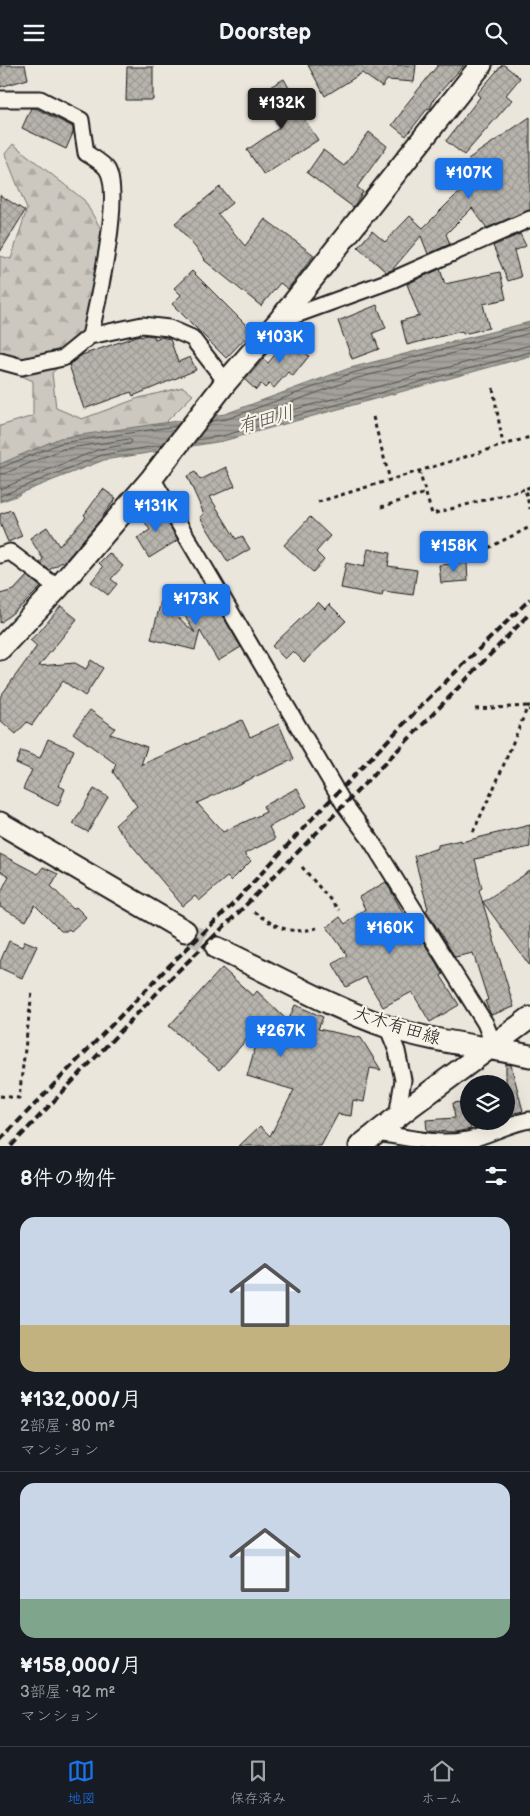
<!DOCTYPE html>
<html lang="ja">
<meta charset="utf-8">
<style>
:root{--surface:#171b24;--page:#242831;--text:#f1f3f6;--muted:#9ea1a6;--line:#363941;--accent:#1a73e8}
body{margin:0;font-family:"Balsamiq Sans","Klee One",sans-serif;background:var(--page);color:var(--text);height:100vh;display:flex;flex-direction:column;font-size:19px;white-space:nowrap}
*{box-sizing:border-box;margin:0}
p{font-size:16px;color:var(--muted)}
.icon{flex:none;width:28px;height:28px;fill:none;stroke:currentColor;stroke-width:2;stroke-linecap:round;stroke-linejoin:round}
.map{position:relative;height:1081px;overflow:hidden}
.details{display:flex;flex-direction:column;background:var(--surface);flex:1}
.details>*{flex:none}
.controls{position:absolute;left:460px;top:1010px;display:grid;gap:10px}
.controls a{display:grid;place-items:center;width:55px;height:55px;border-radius:50%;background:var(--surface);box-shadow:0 5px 20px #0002;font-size:25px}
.price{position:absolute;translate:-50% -42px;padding:0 11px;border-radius:5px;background:var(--accent);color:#fff;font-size:16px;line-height:32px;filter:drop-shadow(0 1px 2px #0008)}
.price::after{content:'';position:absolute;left:50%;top:30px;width:15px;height:11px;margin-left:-8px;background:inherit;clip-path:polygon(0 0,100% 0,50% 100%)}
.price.on{background:#222;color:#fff}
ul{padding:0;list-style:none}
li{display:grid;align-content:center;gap:10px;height:265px;padding:0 20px}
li+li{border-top:1px solid var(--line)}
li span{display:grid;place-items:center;height:155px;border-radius:15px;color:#555}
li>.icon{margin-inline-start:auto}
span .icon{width:90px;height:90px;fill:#fffc;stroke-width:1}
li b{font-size:21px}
h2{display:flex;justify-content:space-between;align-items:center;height:60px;padding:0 20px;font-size:21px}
header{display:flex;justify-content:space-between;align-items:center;height:65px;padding:0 20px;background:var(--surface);font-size:22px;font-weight:700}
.tab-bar{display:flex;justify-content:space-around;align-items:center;height:70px;border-top:1px solid var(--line);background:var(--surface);font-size:14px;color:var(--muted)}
.tab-bar a{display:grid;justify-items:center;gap:2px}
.tab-bar .on{color:var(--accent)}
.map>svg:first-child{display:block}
.forest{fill:url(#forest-firs);stroke:#74726e}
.water{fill:url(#water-rules);stroke:#6d6c68}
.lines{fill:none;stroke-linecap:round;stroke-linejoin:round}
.shore{stroke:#52514e;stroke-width:1}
.building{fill:url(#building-cross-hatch);stroke:#1c1c1c}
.secondary-tunnel{stroke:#c1beb6;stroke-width:21;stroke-dasharray:21 11;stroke-linecap:butt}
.street-casing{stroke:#1c1c1c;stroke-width:19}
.secondary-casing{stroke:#1c1c1c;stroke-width:25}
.path{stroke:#1c1c1c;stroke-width:3;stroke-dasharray:4 4;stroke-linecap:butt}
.street{stroke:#f7f3e8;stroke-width:15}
.secondary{stroke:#f7f3e8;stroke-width:21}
.rail{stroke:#1c1c1c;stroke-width:4;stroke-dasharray:8 4;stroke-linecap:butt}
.labels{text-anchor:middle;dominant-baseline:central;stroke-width:4.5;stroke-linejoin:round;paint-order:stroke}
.street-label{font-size:18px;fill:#1c1c1c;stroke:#f7f3e8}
.water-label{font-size:19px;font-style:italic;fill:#52514e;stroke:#f7f3e8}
</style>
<header><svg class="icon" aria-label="menu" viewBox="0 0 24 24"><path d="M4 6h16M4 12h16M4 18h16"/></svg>Doorstep<svg class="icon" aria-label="search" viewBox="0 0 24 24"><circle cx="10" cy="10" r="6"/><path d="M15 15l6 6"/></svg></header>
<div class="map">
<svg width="530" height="1081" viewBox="0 0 530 1081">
<defs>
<pattern id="forest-firs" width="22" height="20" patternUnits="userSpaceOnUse" patternTransform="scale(1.25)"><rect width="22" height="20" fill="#ccc8c0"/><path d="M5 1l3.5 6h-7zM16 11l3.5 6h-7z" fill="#afaba4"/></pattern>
<pattern id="water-rules" width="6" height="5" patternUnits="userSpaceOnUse" patternTransform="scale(1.25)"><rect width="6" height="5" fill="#a3a19a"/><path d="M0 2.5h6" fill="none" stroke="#84827d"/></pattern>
<pattern id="building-cross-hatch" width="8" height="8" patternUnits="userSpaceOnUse" patternTransform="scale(1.25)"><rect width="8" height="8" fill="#b6b4ac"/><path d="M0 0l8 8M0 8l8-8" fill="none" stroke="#9c9a93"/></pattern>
</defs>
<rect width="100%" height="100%" fill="#eae6dc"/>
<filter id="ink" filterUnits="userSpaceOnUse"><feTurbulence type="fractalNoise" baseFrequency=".02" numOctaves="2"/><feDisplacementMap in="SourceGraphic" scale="10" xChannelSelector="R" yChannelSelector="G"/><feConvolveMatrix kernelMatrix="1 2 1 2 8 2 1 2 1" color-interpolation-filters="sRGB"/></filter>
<g filter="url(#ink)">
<path class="forest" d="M 13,79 L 84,135 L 111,181 L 100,263 L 52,308 L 56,343 L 82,354 L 139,333 L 183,322 L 193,330 L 163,360 L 40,397 L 19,430 L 0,437 L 0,361 L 33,351 L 33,316 L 0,301 L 0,191 L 11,194 L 27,144 L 5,89 Z"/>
<path class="water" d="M 530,257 L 530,291 L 223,376 L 104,395 L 0,436 L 0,399 L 60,373 L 225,349 L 350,303 Z"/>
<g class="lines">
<path class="shore" d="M 530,268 L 354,314 L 251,352 L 249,355 L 252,356 L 530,280
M 211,356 L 227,354 L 352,308 L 530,262
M 196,375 L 222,371 L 530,287
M 0,403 L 61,378 L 177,361
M 0,409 L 6,408 L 63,384 L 129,374 L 132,376 L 130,379 L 100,384 L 0,424
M 0,431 L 102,390 L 162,380"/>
</g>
<path class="building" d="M 0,0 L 25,0 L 28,14 L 0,22 Z
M 308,0 L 416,0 L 414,17 L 387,15 L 382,22 L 362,8 L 325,31 Z
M 438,0 L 464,0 L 434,34 L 430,44 L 428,43 L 406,71 L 392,60 L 402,47 L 405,41 Z
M 502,0 L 504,0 L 520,13 L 506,30 L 512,35 L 464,90 L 446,76 L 480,32 L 477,29 Z
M 127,2 L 153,2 L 153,35 L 126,35 Z
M 284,14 L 301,45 L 299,46 L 318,75 L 264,110 L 247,85 L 279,63 L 259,28 Z
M 31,43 L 35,43 L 73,62 L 73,68 L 66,84 L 22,63 Z
M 530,52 L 530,145 L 487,163 L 472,143 L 446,169 L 450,179 L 428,189 L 421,171 L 392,205 L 386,207 L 358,182 L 372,166 L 385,177 L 410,151 L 423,163 L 454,132 L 487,109 L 468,94 Z
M 369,67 L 387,81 L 357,122 L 363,127 L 353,142 L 307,108 L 323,85 L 344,101 Z
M 220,122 L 232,138 L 218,149 L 245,181 L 265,154 L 314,190 L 288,224 L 280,218 L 261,241 L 204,195 L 205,194 L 175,158 Z
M 0,130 L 25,146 L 0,187 Z
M 520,169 L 526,181 L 514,186 L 521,212 L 508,216 L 493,181 Z
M 440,204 L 445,219 L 500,207 L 506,234 L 483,239 L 489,263 L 463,269 L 462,266 L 407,280 L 401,256 L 419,251 L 407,219 Z
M 192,206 L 252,266 L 226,293 L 172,239 L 181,230 L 174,223 Z
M 377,240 L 386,263 L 373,268 L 379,284 L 352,294 L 338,256 Z
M 294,267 L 308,279 L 302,285 L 309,291 L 293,311 L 288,307 L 274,323 L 269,319 L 265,323 L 261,319 L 256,325 L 245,315 L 263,294 L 268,298 Z
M 140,270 L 140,272 L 147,270 L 154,271 L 155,274 L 161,272 L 170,274 L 178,297 L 190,292 L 196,305 L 133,331 L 131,327 L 84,344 L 69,300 L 82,290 Z
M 226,402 L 235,421 L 210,432 L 236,474 L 242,471 L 250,484 L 228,497 L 200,452 L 204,449 L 187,411 L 195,407 L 200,415 Z
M 103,424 L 116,433 L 99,456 L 67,494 L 49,505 L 40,498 L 43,494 L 30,473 L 47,462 L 59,481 L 86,452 L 84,450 Z
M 158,441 L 178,475 L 149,493 L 137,473 L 150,465 L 141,451 Z
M 11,445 L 22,471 L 8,477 L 0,458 L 0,449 Z
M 310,452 L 330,471 L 316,487 L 324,495 L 313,507 L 284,480 Z
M 368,484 L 390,488 L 388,501 L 417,505 L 413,530 L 383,526 L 382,531 L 341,523 L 346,498 L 364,502 Z
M 109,488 L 123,501 L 111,514 L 117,519 L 108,530 L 91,517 L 103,502 L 99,498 Z
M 467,498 L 468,516 L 441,518 L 439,500 Z
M 27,511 L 41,522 L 25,538 L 0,558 L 0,529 L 14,525 Z
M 182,526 L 212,533 L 241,582 L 218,596 L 200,566 L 195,585 L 151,574 L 161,536 L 195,568 L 179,541 Z
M 318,537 L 325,544 L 329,539 L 346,556 L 304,597 L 293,586 L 285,594 L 272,581 Z
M 61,541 L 77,554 L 39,601 L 75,598 L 86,604 L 91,595 L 103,603 L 85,631 L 63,616 L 32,660 L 27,657 L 16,669 L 0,655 L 0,632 L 37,581 L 30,575 L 40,566 Z
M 90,645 L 115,663 L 110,669 L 147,682 L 141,700 L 242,655 L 250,672 L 279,659 L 294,694 L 197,738 L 223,767 L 266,747 L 263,741 L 297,723 L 307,741 L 269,762 L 275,774 L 244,789 L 251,796 L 231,816 L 227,812 L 199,836 L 195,831 L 183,841 L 115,760 L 137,741 L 113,707 L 116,699 L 73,668 Z
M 48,674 L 74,685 L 59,721 L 65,724 L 58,741 L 23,724 L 32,705 L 16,698 L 21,686 L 40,693 Z
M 94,724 L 108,732 L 88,767 L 73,759 Z
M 530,760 L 530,782 L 475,794 L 482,823 L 479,825 L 514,942 L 491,950 L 485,936 L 488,935 L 473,888 L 455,892 L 426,845 L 428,844 L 414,791 L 438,783 L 438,780 L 461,775 L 461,777 Z
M 0,789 L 38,809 L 43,802 L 58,809 L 51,821 L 73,844 L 76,842 L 86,852 L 71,866 L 69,864 L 66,866 L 61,866 L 35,840 L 26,856 L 0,842 L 0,829 L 9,811 L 0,806 Z
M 530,806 L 530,901 L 483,837 Z
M 386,817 L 407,855 L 409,854 L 443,909 L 441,911 L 459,940 L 430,957 L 412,927 L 383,942 L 365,912 L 346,922 L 333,899 L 347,890 L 327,862 L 340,852 L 345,859 L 365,844 L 359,832 Z
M 9,876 L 22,882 L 25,876 L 37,881 L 22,913 L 0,903 L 0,897 Z
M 222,903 L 253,931 L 257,926 L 288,956 L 295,940 L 323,952 L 318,964 L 361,973 L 381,1005 L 370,1003 L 364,1037 L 353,1035 L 351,1051 L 338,1049 L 321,1081 L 239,1081 L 260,1061 L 270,1071 L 294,1025 L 247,1011 L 262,958 L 219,1005 L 169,961 Z
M 506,999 L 511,1000 L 523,1046 L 506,1050 Z
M 469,1036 L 469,1056 L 471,1064 L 455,1067 L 427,1066 L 426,1055 L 455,1053 L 453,1038 Z"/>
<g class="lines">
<path class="secondary-tunnel" d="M 185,866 L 217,883"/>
<defs>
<path id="street" d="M 0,34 L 40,34 L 81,55 L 86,88 C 92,92 103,98 107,104 C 123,129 97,240 90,271
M 279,256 L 392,215 L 530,154
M 0,296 L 22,302 L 63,293 L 90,271 L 142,260 L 169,263 L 192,273 L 226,317
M 152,413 L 344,739 L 370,774 L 485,958 L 489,968 L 490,982
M 0,490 L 10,487 L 58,523
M 387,961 L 397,986 L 403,1015 L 397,1052
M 377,1068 C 405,1072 438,1081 467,1075 C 488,1071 508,1058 530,1055"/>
<path id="secondary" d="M 0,584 L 58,523 L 152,413 L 226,317 L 279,256 L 481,0
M 0,758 L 185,866
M 217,883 C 273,909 330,942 388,962 C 434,977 483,981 530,991
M 360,1081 L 411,1041 L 530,953"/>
</defs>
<use href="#street" class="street-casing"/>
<use href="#secondary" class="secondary-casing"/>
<path class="path" d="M 493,323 L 503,380
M 373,352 L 390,415
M 419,406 L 432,449 L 525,424
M 530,422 L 525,424 L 530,444
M 318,437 L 530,372
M 381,442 L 426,428
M 474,490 L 530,462
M 475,644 L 528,641 L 530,646
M 473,767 L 497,716 L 528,641 L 530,641
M 302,802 L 339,845
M 254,847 C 277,863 292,871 320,862
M 0,1031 L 19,1033 L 32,927"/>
<use href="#street" class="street"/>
<use href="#secondary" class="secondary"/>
<path class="rail" d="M 0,1075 L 169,901 L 232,840 L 312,754 L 425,637 L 530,534
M 11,1081 L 175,909 L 239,847 L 435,647 L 530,548"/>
</g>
</g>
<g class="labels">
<g class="street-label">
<text transform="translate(397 961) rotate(17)">大木有田線</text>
</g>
<g class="water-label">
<text transform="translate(266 355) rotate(-15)">有田川</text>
</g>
</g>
</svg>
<div class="controls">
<a><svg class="icon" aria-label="layers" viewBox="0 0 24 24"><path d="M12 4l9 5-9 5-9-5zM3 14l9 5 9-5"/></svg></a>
</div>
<b class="price on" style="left:282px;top:65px">¥132K</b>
<b class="price" style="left:469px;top:135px">¥107K</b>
<b class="price" style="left:280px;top:299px">¥103K</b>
<b class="price" style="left:156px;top:468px">¥131K</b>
<b class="price" style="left:454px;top:508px">¥158K</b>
<b class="price" style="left:196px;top:561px">¥173K</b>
<b class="price" style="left:390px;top:890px">¥160K</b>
<b class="price" style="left:281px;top:993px">¥267K</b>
</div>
<section class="details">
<h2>8件の物件<svg class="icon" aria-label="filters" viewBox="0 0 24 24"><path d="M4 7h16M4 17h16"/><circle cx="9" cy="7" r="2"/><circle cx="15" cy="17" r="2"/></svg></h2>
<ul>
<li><span style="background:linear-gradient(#c9d6e8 70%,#c2b280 0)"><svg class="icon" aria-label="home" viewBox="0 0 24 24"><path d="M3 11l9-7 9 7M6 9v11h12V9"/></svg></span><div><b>¥132,000/月</b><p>2部屋 · 80 m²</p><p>マンション</p></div></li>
<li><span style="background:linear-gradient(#c9d6e8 75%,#7fa58c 0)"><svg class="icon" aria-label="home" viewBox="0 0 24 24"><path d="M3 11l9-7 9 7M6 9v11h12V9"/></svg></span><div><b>¥158,000/月</b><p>3部屋 · 92 m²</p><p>マンション</p></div></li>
</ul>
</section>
<nav class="tab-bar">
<a class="on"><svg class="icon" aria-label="map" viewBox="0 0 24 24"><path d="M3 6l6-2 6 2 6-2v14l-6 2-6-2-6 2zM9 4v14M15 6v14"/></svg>地図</a>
<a><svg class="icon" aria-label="saved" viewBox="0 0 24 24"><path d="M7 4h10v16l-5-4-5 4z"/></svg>保存済み</a>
<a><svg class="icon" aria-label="home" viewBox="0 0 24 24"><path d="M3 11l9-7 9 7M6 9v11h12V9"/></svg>ホーム</a>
</nav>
